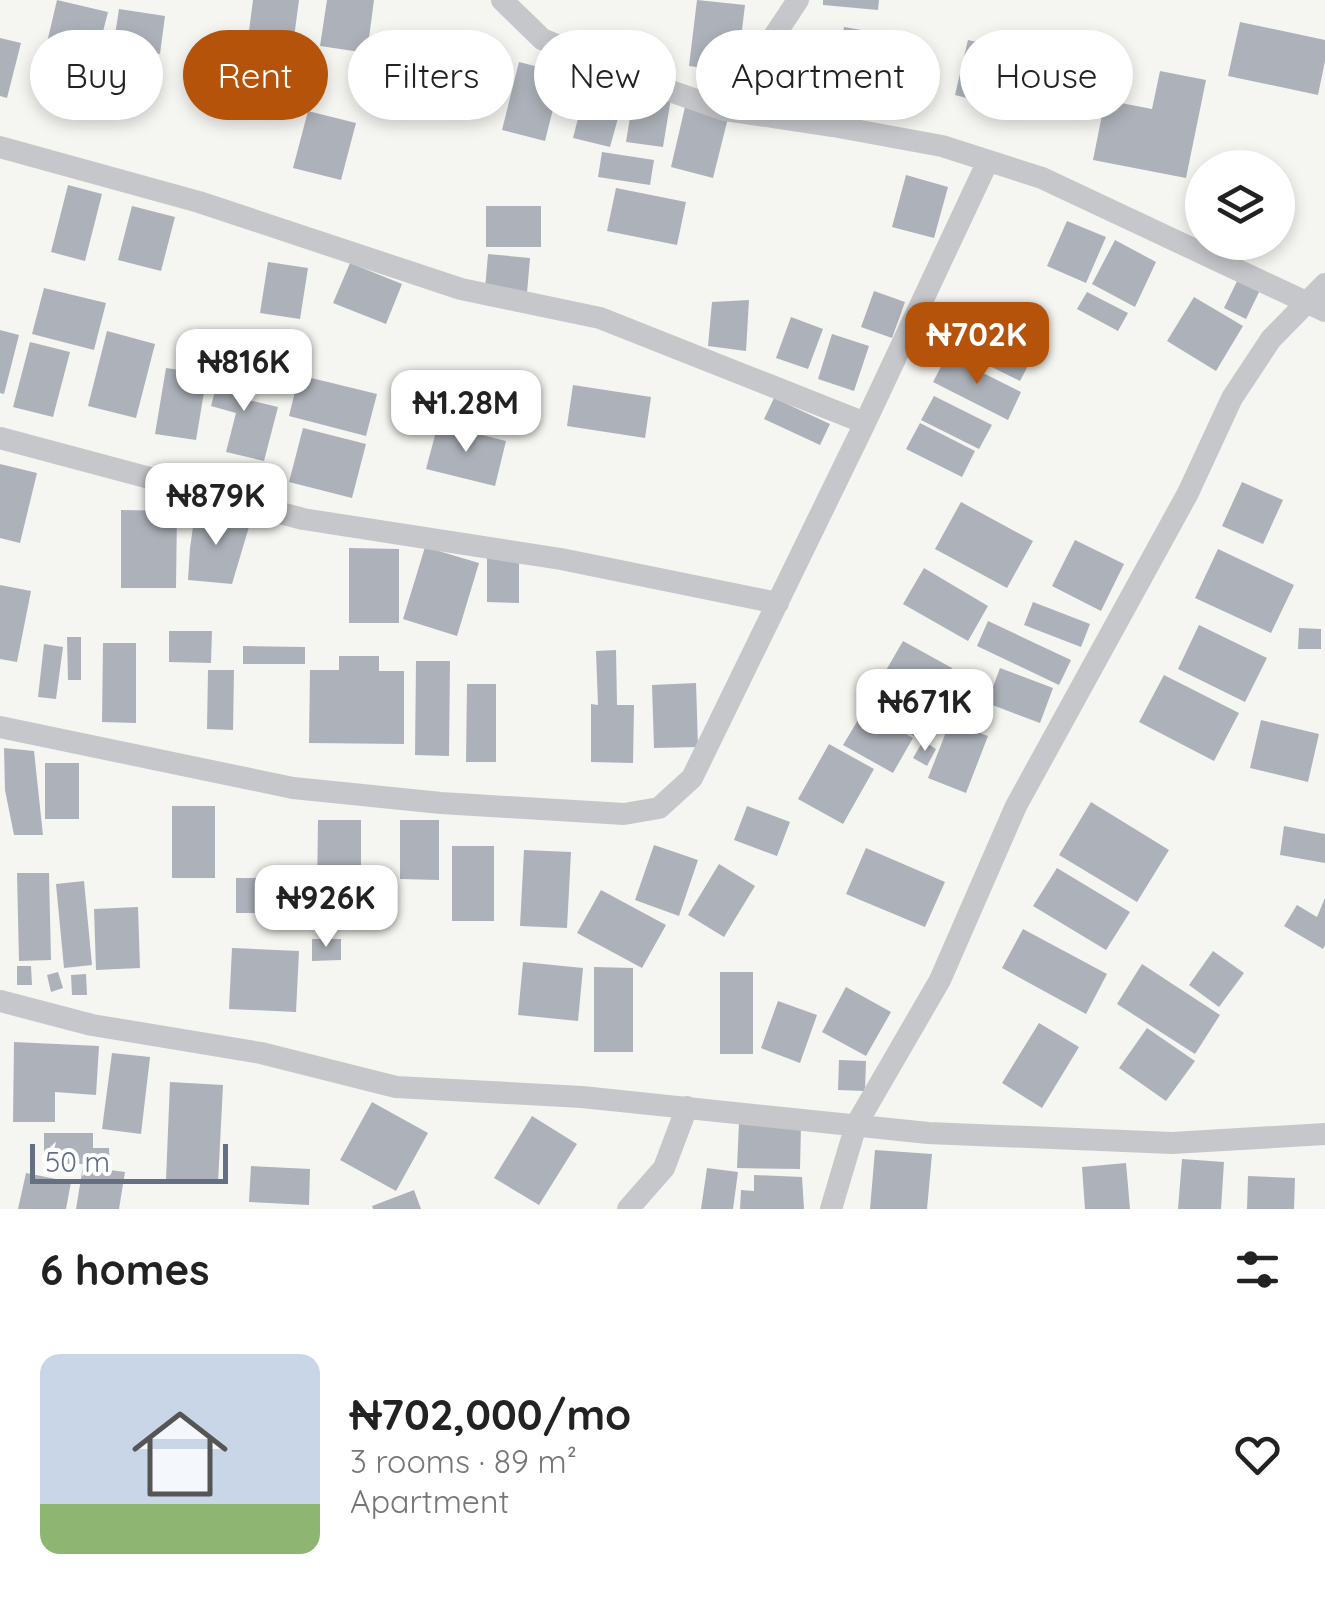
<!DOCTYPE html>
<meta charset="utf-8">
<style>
:root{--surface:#fff;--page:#f6f6f6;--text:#222;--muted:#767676;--line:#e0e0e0;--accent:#b45309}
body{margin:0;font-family:Quicksand,sans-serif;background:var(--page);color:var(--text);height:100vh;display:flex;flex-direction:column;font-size:38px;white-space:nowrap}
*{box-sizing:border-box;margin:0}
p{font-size:32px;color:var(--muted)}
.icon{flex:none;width:55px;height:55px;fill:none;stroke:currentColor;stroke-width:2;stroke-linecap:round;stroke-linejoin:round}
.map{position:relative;height:1209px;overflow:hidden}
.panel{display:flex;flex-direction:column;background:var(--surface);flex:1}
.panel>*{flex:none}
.hud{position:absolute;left:30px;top:30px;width:1265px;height:90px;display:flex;gap:20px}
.buttons{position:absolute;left:1185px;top:150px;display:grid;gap:20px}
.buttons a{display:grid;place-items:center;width:110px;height:110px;border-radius:50%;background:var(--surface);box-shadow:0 5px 15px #0003;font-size:50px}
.scale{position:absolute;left:30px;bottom:25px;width:198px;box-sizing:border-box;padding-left:10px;border:5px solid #637083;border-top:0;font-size:28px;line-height:35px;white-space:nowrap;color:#637083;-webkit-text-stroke:8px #fff;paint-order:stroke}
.price{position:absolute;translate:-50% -85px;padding:0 22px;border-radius:20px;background:#fff;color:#222;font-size:32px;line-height:65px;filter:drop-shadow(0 2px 5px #0008)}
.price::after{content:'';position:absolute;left:50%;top:60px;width:30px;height:22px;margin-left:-15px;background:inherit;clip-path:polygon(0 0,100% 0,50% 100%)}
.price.on{background:var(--accent);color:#fff}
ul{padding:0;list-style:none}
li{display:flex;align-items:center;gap:30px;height:250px;padding:0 40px}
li+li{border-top:2px solid var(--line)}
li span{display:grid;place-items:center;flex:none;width:280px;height:200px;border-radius:20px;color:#555}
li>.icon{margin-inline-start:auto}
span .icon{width:120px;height:120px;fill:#fffc;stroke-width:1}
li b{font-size:42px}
h2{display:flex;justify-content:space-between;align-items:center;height:120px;padding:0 40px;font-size:42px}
.pill{padding:0 35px;border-radius:45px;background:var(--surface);box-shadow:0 5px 15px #0003;font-size:35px;line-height:90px}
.pill.on{background:var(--accent);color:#fff}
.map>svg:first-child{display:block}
.building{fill:#adb2ba}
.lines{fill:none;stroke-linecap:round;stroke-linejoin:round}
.street{stroke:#c5c7cb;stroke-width:22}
</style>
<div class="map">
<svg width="1325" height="1209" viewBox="0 0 1325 1209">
<rect width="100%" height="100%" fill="#f5f5f1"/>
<path class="building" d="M 57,0 L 108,12 L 95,63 L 45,51 Z
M 253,0 L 299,0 L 293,45 L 248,39 Z
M 327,0 L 374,0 L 367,53 L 320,46 Z
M 697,0 L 745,5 L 737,72 L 689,66 Z
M 823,0 L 879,0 L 878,10 L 823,5 Z
M 119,9 L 165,16 L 160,54 L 113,48 Z
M 1240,22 L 1325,40 L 1325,61 L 1318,95 L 1228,76 Z
M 844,27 L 885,34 L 877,82 L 836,75 Z
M 404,36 L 463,45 L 456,86 L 397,77 Z
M 0,38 L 21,43 L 7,98 L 0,96 Z
M 968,40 L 1008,49 L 995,105 L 955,95 Z
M 519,62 L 562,73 L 545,141 L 502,130 Z
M 1160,71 L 1206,80 L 1186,178 L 1093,160 L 1105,100 L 1152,109 Z
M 587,83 L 625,93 L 610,147 L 573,138 Z
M 634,92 L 671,98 L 663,147 L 626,142 Z
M 685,107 L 729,114 L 713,178 L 671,167 Z
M 308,111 L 356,123 L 341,180 L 293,168 Z
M 602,152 L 654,160 L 650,185 L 598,177 Z
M 906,175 L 948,187 L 934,238 L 892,227 Z
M 68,185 L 102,194 L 85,261 L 51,252 Z
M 616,188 L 686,202 L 677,245 L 607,231 Z
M 132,206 L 175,217 L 161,271 L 118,260 Z
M 486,206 L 541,206 L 541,247 L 486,247 Z
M 1067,221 L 1106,237 L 1086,283 L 1047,266 Z
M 1115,240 L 1156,262 L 1135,307 L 1092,284 Z
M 488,254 L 530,258 L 527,293 L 485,289 Z
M 268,262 L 308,268 L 300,319 L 260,313 Z
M 350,263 L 402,284 L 386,324 L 333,303 Z
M 1240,275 L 1262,286 L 1246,319 L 1224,308 Z
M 44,288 L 106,303 L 94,350 L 32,334 Z
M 874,291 L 905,302 L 892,338 L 861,327 Z
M 1087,292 L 1128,313 L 1118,331 L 1077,309 Z
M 1194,297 L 1243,326 L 1216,371 L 1167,341 Z
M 749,300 L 746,351 L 708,346 L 712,302 Z
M 791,317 L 823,329 L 808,369 L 776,358 Z
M 964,327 L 1031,360 L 1020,381 L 953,348 Z
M 0,330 L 19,335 L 4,394 L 0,393 Z
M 107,331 L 155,344 L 136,418 L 88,406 Z
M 832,334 L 869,346 L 854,391 L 818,379 Z
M 30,342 L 70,352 L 53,417 L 13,407 Z
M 947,355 L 1021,392 L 1008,420 L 933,382 Z
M 222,365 L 252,372 L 245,399 L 278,407 L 264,461 L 226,452 L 236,413 L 211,406 Z
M 166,368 L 207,374 L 196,440 L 155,434 Z
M 299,375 L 377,394 L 366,436 L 289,416 Z
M 573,385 L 651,397 L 645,438 L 567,426 Z
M 934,396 L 992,425 L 979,449 L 921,420 Z
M 774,398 L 830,424 L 820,445 L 764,419 Z
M 920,423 L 975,451 L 962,477 L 906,449 Z
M 438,424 L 506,441 L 495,486 L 426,469 Z
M 303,428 L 366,444 L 352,498 L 289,482 Z
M 0,464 L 37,473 L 20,543 L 0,538 Z
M 1242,482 L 1283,500 L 1263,544 L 1222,526 Z
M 961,502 L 1033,541 L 1007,588 L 935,549 Z
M 121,510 L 177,511 L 176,588 L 121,588 Z
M 195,513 L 251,520 L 232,584 L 188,580 L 190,548 Z
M 1075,540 L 1124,564 L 1101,611 L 1052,586 Z
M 425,547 L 479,563 L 457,636 L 403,619 Z
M 349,548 L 399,549 L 399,623 L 349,623 Z
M 1218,549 L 1294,585 L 1271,633 L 1195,598 Z
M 487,555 L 519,556 L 519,603 L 487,602 Z
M 924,568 L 988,606 L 968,641 L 903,604 Z
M 0,585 L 31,591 L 17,662 L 0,659 Z
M 1033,602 L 1090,624 L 1081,647 L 1024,625 Z
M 988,621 L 1071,660 L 1059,685 L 977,646 Z
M 1199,625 L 1267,658 L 1245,702 L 1178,669 Z
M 1299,628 L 1321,629 L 1321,649 L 1298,649 Z
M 169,631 L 212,631 L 211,663 L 169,662 Z
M 67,637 L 81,637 L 81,680 L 68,680 Z
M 903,641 L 952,668 L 930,706 L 881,679 Z
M 103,643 L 136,643 L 136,723 L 102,722 Z
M 44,644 L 63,647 L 56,699 L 38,697 Z
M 243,646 L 305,647 L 305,664 L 243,664 Z
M 616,650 L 617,705 L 634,705 L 633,763 L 591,762 L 591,704 L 598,705 L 596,651 Z
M 339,656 L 379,656 L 379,671 L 404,671 L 404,744 L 309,743 L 310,670 L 339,670 Z
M 416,661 L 450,661 L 449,756 L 415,755 Z
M 1000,668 L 1053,688 L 1040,723 L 987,703 Z
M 208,670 L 234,670 L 233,730 L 207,729 Z
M 1164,675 L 1239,713 L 1214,761 L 1139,722 Z
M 696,683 L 698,747 L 654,748 L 652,685 Z
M 467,684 L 496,684 L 496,762 L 466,762 Z
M 876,685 L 927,716 L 914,736 L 864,703 Z
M 864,710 L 913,738 L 893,773 L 843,745 Z
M 1261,720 L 1319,734 L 1308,782 L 1250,768 Z
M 950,722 L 988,736 L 966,793 L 928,778 Z
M 923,741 L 936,749 L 927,766 L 913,758 Z
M 829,744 L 874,769 L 843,824 L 798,799 Z
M 4,748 L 34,751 L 43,835 L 14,835 L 5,790 Z
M 45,763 L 79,763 L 79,819 L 45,819 Z
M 1091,802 L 1169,850 L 1137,902 L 1059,855 Z
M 172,806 L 215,806 L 215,878 L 172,878 Z
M 747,806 L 790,822 L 777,856 L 734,840 Z
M 318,820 L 361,820 L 361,893 L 317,893 Z
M 400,820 L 439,820 L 439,880 L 400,879 Z
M 1284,826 L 1325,834 L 1325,863 L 1280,855 Z
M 654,845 L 698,860 L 679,916 L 635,900 Z
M 452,846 L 494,846 L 494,921 L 452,921 Z
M 866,848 L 945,882 L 925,927 L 846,894 Z
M 524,850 L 571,852 L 567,928 L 520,926 Z
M 719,864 L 755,886 L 724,937 L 688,915 Z
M 1057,868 L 1130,912 L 1106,950 L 1033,906 Z
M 17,873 L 49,873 L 51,960 L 19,961 Z
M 236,878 L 292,878 L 292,913 L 236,913 Z
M 84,881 L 92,965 L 64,968 L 56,884 Z
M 601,890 L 666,925 L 642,968 L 577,933 Z
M 1325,898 L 1325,945 L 1323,949 L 1284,926 L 1297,905 L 1317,917 Z
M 138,907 L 140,968 L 96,970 L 94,909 Z
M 1023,929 L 1107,974 L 1086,1014 L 1002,968 Z
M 312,939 L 341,939 L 341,960 L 312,961 Z
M 232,948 L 299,951 L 296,1012 L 229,1009 Z
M 1213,951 L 1244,973 L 1219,1007 L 1189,985 Z
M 523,962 L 583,968 L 578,1021 L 518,1015 Z
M 1142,964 L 1220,1015 L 1195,1054 L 1117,1004 Z
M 17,966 L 31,966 L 32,985 L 17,985 Z
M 594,967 L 633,968 L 633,1052 L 594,1052 Z
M 58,972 L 63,988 L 51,992 L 47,975 Z
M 720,972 L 753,972 L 753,1054 L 720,1054 Z
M 86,974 L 87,995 L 72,995 L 71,975 Z
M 846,987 L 891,1012 L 866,1056 L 822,1032 Z
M 778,1001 L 817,1015 L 800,1063 L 761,1048 Z
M 1039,1023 L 1079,1047 L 1042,1108 L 1002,1083 Z
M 1147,1028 L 1195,1061 L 1166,1101 L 1119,1068 Z
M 14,1042 L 99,1046 L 96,1095 L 55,1092 L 55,1122 L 13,1122 Z
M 112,1053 L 150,1057 L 141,1134 L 102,1129 Z
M 839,1060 L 866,1061 L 865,1091 L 838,1090 Z
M 170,1082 L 223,1085 L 218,1183 L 166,1180 Z
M 372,1102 L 428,1133 L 396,1191 L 340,1160 Z
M 532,1116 L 577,1144 L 539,1205 L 494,1178 Z
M 739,1123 L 801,1125 L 800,1169 L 737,1168 Z
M 44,1133 L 93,1133 L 93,1148 L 109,1148 L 110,1170 L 125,1172 L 119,1209 L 76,1209 L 83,1166 L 86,1166 L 86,1164 L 44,1164 Z
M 875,1150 L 932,1154 L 927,1209 L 870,1209 Z
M 1182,1159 L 1224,1162 L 1221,1209 L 1178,1209 Z
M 1126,1163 L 1130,1209 L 1085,1209 L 1082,1167 Z
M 251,1166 L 310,1169 L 309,1205 L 249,1202 Z
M 707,1168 L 738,1172 L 733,1209 L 701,1209 Z
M 26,1173 L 71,1182 L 66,1209 L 18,1209 Z
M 754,1175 L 802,1177 L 804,1209 L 740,1209 L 741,1190 L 754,1191 Z
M 1248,1176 L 1295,1178 L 1294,1209 L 1247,1209 Z
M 414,1190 L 421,1209 L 373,1209 L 372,1206 Z"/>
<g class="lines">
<path class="street" d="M 502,0 L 542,39 L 644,82 L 725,110 L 833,126 L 942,146 L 1042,178 L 1325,311
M 725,110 L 798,0
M 0,147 L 199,202 L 461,289 L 600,318 L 865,423
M 0,438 L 303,519 L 561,559 L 778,603
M 0,727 L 293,788 L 441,803 L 624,814 L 659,808 L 692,778 L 865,423 L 988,161
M 0,1001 L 92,1025 L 261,1053 L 396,1087 L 582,1097 L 928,1133 L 1172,1143 L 1325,1134
M 628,1209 L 664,1168 L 687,1107
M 831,1209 L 856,1125 L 940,980 L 1016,806 L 1188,493 L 1232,398 L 1271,339 L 1325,284"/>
</g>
</svg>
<div class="buttons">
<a><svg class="icon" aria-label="layers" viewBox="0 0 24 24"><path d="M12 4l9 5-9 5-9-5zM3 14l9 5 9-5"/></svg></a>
</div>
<div class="scale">50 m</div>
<b class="price on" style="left:977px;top:387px">₦702K</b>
<b class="price" style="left:244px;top:414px">₦816K</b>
<b class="price" style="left:466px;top:455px">₦1.28M</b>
<b class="price" style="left:216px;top:548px">₦879K</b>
<b class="price" style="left:925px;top:754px">₦671K</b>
<b class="price" style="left:326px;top:950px">₦926K</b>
<div class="hud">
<a class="pill">Buy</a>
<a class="pill on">Rent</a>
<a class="pill">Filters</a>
<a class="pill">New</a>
<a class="pill">Apartment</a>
<a class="pill">House</a>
</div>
</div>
<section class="panel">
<h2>6 homes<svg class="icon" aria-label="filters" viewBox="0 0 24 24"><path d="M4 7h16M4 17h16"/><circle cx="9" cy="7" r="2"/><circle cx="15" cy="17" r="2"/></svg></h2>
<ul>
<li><span style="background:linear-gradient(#c9d6e8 75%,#8fb573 0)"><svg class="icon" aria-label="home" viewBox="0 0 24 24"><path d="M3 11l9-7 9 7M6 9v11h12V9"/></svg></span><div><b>₦702,000/mo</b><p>3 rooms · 89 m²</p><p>Apartment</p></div><svg class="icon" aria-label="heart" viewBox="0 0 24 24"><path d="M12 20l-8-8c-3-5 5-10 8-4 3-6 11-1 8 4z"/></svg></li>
</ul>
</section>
